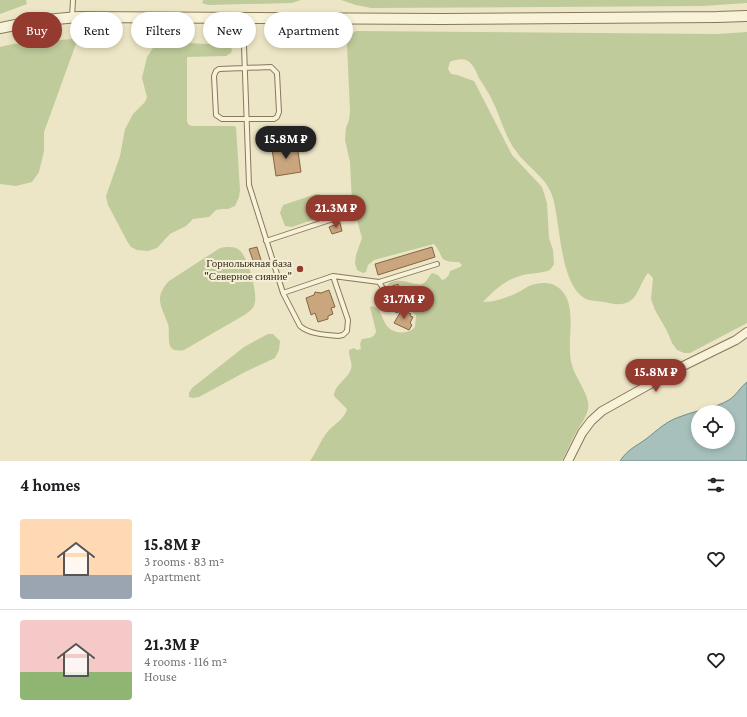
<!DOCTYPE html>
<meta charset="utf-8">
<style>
:root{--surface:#fff;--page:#f2f2f2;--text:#202124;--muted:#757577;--line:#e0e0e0;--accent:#943a2e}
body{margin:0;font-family:"Crimson Pro",serif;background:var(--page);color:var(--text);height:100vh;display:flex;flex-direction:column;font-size:15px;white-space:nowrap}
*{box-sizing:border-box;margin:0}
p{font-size:13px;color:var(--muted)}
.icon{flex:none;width:22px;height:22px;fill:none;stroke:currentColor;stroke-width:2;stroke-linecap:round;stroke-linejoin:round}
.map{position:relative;height:461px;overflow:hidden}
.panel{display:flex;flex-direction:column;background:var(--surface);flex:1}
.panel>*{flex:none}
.guide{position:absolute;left:12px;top:12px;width:400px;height:36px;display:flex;gap:8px}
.fabs{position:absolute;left:691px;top:405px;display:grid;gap:8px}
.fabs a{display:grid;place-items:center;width:44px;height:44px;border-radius:50%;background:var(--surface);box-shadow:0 2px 6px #0003;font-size:20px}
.price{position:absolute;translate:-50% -34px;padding:0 9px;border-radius:14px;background:var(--accent);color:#fff;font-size:13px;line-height:26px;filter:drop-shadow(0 1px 2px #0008)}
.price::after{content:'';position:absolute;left:50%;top:24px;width:12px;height:9px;margin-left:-6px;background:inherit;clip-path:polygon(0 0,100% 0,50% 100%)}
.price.current{background:#222;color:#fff}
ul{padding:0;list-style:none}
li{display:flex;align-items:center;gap:12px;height:100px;padding:0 20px}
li+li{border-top:1px solid var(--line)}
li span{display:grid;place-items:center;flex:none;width:112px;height:80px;border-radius:4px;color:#555}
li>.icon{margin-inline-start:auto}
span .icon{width:48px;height:48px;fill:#fffc;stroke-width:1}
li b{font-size:17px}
h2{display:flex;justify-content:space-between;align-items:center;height:48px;padding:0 20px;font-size:17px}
.tag{padding:0 14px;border-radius:18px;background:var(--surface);box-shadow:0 2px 6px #0003;font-size:14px;line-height:36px}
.tag.current{background:var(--accent);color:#fff}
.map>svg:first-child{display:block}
.green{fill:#bfcb9a}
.water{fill:#a7c0bc;stroke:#6e8e8a;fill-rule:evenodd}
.building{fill:#c9a67d;stroke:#856543}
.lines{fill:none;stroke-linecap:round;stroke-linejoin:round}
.service-casing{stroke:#87785c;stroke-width:6}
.minor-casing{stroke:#87785c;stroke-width:10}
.tertiary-casing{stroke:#87785c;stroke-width:12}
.service{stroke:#f8f2d9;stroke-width:4}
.minor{stroke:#f8f2d9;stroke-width:8}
.tertiary{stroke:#f8f2d9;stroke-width:10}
.poi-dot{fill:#943a2e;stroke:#f4efd5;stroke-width:1.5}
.labels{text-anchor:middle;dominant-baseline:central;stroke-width:4;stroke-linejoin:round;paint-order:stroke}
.poi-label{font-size:11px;fill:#382e1f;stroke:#f4efd5;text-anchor:end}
</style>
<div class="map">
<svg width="747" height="461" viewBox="0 0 747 461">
<rect width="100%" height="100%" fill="#ede6c6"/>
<path class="green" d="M 0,0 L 26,0 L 27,4 L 0,14 Z
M 203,0 L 301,0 L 292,3 L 208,5 L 202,3 Z
M 341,0 L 747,0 L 747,3 L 703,6 L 371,8 L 356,5 Z
M 356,31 L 717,34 L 747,32 L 747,323 L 690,353 L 684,353 L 677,350 L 672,343 L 667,331 L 655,310 L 651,299 L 653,278 L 648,273 C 641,281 639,295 630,301 C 622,306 613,304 604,302 C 599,301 591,301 586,299 C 559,285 561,222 552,195 C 545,176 527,167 516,151 C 505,137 501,118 493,102 C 489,93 484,86 479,78 C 477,74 475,68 472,65 C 466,57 458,59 450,62 L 448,69 L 451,74 L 457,75 L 474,81 L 512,155 L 542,187 L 547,203 L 549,238 L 553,250 L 554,264 L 550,270 C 543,273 536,273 528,274 C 507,278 498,287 483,302 C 492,302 502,299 510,296 C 522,292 528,283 543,283 C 546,283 549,283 552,284 C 583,297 564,341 572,365 C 575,378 591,396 588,409 C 586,419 578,428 574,436 C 570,444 566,453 562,461 L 310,461 C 317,451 321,439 329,430 C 335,424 345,418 347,409 L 334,396 C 334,385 348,379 351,369 C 353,362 348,356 349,350 L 354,348 L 357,350 L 361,349 L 360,344 L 362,339 C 369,338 375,338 376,331 L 370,307 L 372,306 C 382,309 381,318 387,326 C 393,334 408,335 415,327 L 416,315 L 411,311 L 400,306 L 387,289 L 389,283 C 403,276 416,288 424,283 C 427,281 429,276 432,273 L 438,275 L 442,280 L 445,279 L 449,275 L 450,271 L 460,267 L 462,265 L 459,262 C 437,262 445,257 434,244 L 374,260 L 368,265 L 366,272 L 363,273 L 357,270 L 355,263 L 356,255 L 362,238 L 352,202 L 350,162 L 345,140 L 346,128 L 349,120 L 350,111 L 347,44 L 350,35 Z
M 72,39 L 77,41 L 44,132 L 44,151 L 39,172 L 32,182 L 16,186 L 0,184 L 0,47 L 13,44 Z
M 169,42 L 228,45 L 232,49 L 231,53 L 226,56 L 187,57 L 187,122 L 189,125 L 192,126 L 234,126 L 236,127 L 240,190 L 239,197 L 235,206 L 228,209 L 222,209 L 216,210 L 209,217 L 193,219 L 186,226 L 170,234 L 157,248 L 148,251 L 137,250 L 131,247 L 127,241 L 108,205 L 106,196 L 120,156 L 125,129 L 133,114 L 145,102 L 147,97 L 142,78 L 147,57 L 153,48 L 160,44 Z
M 316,194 C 327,194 331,206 327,215 L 292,227 L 285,226 L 280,213 L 283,205 Z
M 226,247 C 230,247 235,247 238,249 C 248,255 257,291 255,302 C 254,308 251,310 246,314 L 184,350 C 163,354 171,336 168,324 C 162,307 153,298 169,281 L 220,248 Z
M 268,334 L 273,334 L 280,341 L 279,350 L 275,358 L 245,372 L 199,397 L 193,398 L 189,397 L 189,393 L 192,388 L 244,347 Z"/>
<path class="water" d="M 747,382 L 747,461 L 620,461 C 628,449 635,447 646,439 C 659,429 666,421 682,416 C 698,410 715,408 729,400 C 737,395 740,387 747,382 ZM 698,412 L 728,412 L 728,442 L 698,442 Z"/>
<path class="building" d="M 297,145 L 301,172 L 276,176 L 272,149 Z
M 340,223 L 342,231 L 332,234 L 329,227 Z
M 257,247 L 262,263 L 255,266 L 249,249 Z
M 432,247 L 435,257 L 378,275 L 375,264 Z
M 398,284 L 401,291 L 392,294 L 390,287 Z
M 329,290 L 335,307 L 331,308 L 333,314 L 328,316 L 328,319 L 318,322 L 315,313 L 311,315 L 306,298 L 314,295 L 315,292 L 321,293 Z
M 401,311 L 403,312 L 404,311 L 411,314 L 410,316 L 413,317 L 410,323 L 412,325 L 409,330 L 394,323 Z"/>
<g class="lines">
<defs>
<path id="service" d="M 72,17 L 73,0
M 243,18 L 249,185 L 283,293 L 300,326 C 309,334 326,335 338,336 L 343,335 L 347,331 L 348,320 L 333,276
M 271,67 L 277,73 L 279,112 L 277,117 L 274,119 L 222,119 L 216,115 L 214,76 L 216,71 L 219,69 Z
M 266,241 L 336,218
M 379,282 L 397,310
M 283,293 L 333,276 L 379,282 L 437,264"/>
<path id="minor" d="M 568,461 L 582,433 L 591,421 L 602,411 L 679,368 L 736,340 L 747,332"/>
<path id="tertiary" d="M 0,28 L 35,21 L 78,17 L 443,19 L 717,17 L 747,16"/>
</defs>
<use href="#service" class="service-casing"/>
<use href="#minor" class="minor-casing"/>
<use href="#tertiary" class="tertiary-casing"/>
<use href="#service" class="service"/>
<use href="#minor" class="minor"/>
<use href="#tertiary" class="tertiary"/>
</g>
<circle class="poi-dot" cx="300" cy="269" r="4"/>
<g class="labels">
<g class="poi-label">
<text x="292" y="263">Горнолыжная база<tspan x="292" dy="13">"Северное сияние"</tspan></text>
</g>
</g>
</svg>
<div class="fabs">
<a><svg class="icon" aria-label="locate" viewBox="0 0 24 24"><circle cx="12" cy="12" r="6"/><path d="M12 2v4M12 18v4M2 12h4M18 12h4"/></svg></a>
</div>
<b class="price current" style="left:286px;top:160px">15.8M ₽</b>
<b class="price" style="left:336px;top:229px">21.3M ₽</b>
<b class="price" style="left:404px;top:320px">31.7M ₽</b>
<b class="price" style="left:656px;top:393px">15.8M ₽</b>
<div class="guide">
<a class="tag current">Buy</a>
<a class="tag">Rent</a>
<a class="tag">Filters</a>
<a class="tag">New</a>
<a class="tag">Apartment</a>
</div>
</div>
<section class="panel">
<h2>4 homes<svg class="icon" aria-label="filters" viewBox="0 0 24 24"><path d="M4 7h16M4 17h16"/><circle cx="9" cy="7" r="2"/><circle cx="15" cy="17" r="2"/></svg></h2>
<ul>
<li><span style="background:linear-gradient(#ffd9b3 70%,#9aa5b1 0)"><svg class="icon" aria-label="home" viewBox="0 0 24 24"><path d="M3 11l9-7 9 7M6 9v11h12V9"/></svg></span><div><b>15.8M ₽</b><p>3 rooms · 83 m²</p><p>Apartment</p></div><svg class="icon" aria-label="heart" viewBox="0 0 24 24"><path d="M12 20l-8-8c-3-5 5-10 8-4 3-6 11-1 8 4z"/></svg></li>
<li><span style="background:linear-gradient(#f6c9c9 65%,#8fb573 0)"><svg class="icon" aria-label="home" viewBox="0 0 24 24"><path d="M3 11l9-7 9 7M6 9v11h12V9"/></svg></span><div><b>21.3M ₽</b><p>4 rooms · 116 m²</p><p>House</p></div><svg class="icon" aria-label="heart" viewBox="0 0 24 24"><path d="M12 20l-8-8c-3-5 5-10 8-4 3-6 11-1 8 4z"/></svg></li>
</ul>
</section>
